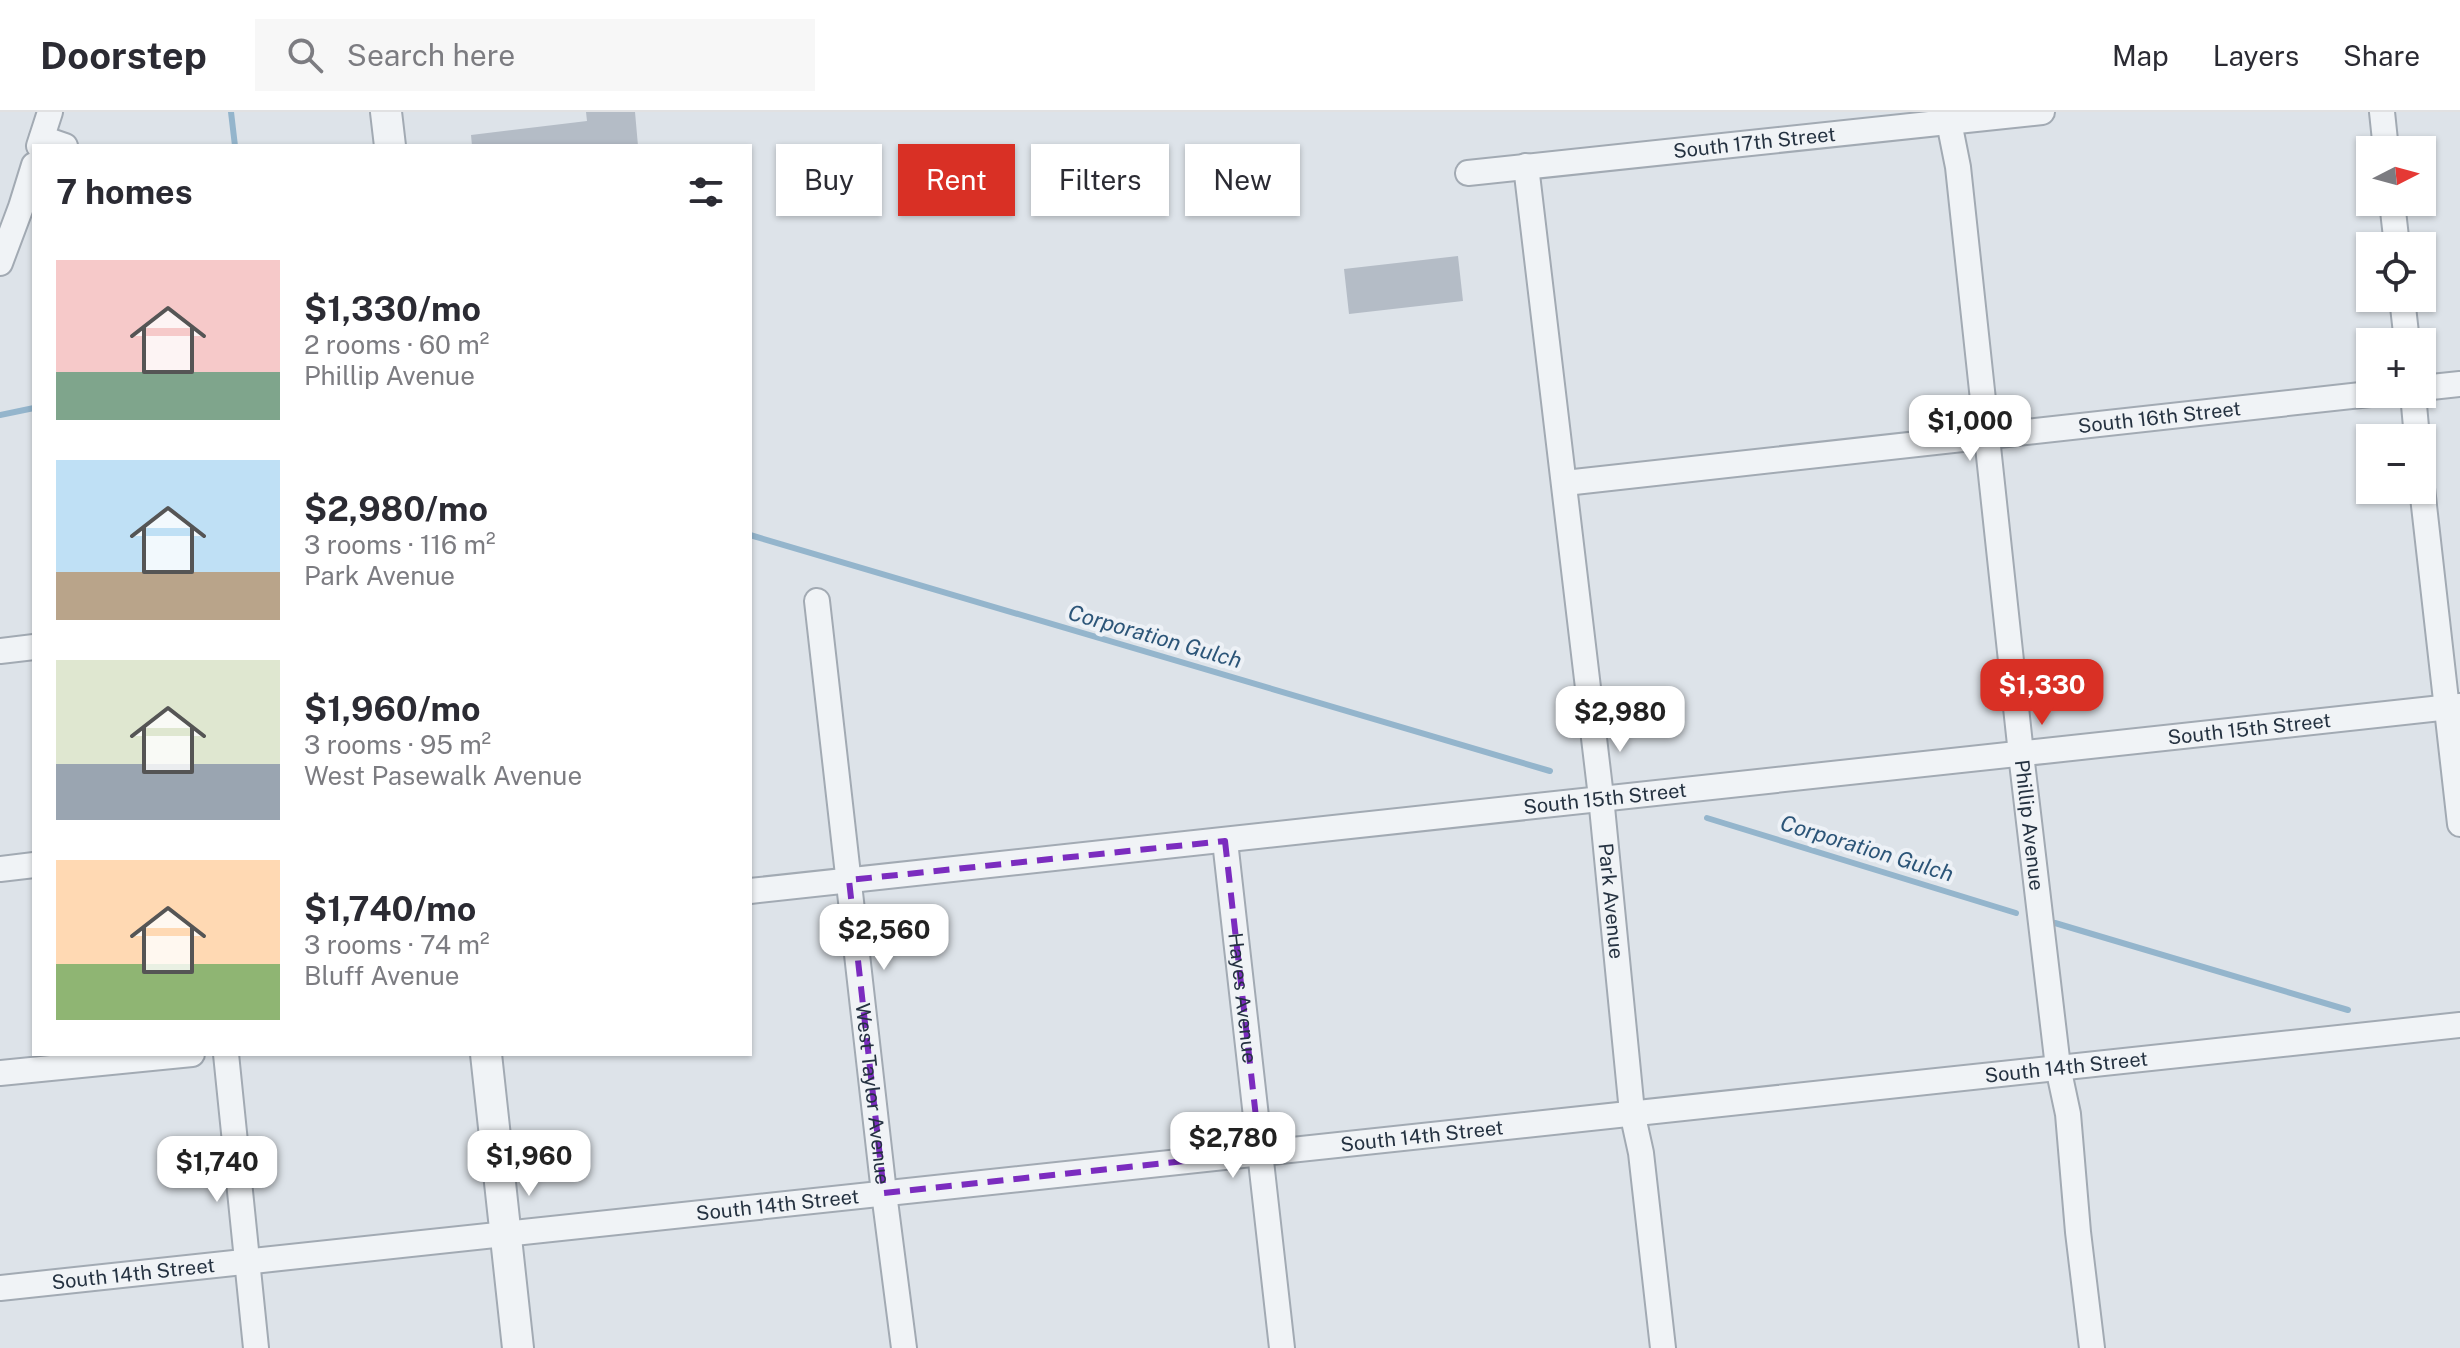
<!DOCTYPE html>
<meta charset="utf-8">
<style>
:root{--surface:#fff;--page:#f7f7f7;--text:#2b2b33;--muted:#7c7c81;--line:#e1e1e2;--accent:#d93025}
body{margin:0;font-family:"Public Sans",sans-serif;background:var(--page);color:var(--text);height:100vh;display:flex;flex-direction:column;font-size:30px;white-space:nowrap}
*{box-sizing:border-box;margin:0}
p{font-size:26px;color:var(--muted)}
.icon{flex:none;width:44px;height:44px;fill:none;stroke:currentColor;stroke-width:2;stroke-linecap:round;stroke-linejoin:round}
.map{position:relative;flex:1;overflow:hidden}
.side{position:absolute;left:32px;top:32px;width:720px;height:912px;display:flex;flex-direction:column;background:var(--surface);border-radius:0px;box-shadow:0 2px 6px #0004}
.side>*{flex:none}
.top-card{position:absolute;left:776px;top:32px;width:760px;height:72px;display:flex;gap:16px}
.needle{width:52px;rotate:84deg}
.tools{position:absolute;left:2356px;top:24px;display:grid;gap:16px}
.tools a{display:grid;place-items:center;width:80px;height:80px;border-radius:0px;background:var(--surface);box-shadow:0 2px 6px #0004;font-size:40px}
.price{position:absolute;translate:-50% -68px;padding:0 18px;border-radius:16px;background:#fff;color:#222;font-size:26px;line-height:52px;filter:drop-shadow(0 2px 4px #0008)}
.price::after{content:'';position:absolute;left:50%;top:48px;width:24px;height:18px;margin-left:-12px;background:inherit;clip-path:polygon(0 0,100% 0,50% 100%)}
.price.selected{background:var(--accent);color:#fff}
ul{padding:0;list-style:none}
li{display:flex;align-items:center;gap:24px;height:200px;padding:0 24px}
li span{display:grid;place-items:center;flex:none;width:224px;height:160px;border-radius:0px;color:#555}
li>.icon{margin-inline-start:auto}
span .icon{width:96px;height:96px;fill:#fffc;stroke-width:1}
li b{font-size:34px}
h2{display:flex;justify-content:space-between;align-items:center;height:96px;padding:0 24px;font-size:34px}
.chip{padding:0 28px;border-radius:0px;background:var(--surface);box-shadow:0 2px 6px #0004;font-size:28px;line-height:72px}
.chip.selected{background:var(--accent);color:#fff}
header{display:flex;align-items:center;gap:48px;box-sizing:border-box;height:112px;padding:0 40px;background:var(--surface);border-bottom:2px solid var(--line)}
header strong{font-size:38px}
nav{display:flex;gap:44px;margin-inline-start:auto;font-size:28px}
.search{width:560px;height:72px;background:var(--page);display:flex;align-items:center;gap:20px;box-sizing:border-box;padding:0 28px;border-radius:0px;color:var(--muted);font-size:30px}
.map>svg:first-child{display:block}
.lines{fill:none;stroke-linecap:round;stroke-linejoin:round}
.stream{stroke:#94b5cc;stroke-width:6}
.building{fill:#b4bcc6}
.minor-casing{stroke:#a2aab3;stroke-width:28}
.tertiary-casing{stroke:#a2aab3;stroke-width:34}
.minor{stroke:#f0f3f6;stroke-width:24}
.tertiary{stroke:#f0f3f6;stroke-width:30}
.marked{fill:none;stroke:#7b2cbf;stroke-width:6;stroke-dasharray:16 10;stroke-linejoin:round}
.labels{text-anchor:middle;dominant-baseline:central;stroke-width:8;stroke-linejoin:round;paint-order:stroke}
.street-label{font-size:20px;fill:#253241;stroke:#edf1f6}
.water-label{font-size:22px;font-style:italic;fill:#2c5578;stroke:#edf1f6}
</style>
<header>
<strong>Doorstep</strong>
<div class="search"><svg class="icon" aria-label="search" viewBox="0 0 24 24"><circle cx="10" cy="10" r="6"/><path d="M15 15l6 6"/></svg>Search here</div>
<nav><a>Map</a><a>Layers</a><a>Share</a></nav>
</header>
<div class="map">
<svg width="2460" height="1236" viewBox="0 0 2460 1236">
<rect width="100%" height="100%" fill="#dde3e9"/>
<g class="lines">
<path class="stream" d="M 231,0 L 235,34
M 0,303 L 34,296
M 750,423 L 1550,659
M 1707,706 L 2016,801
M 2055,811 L 2348,898"/>
</g>
<path class="building" d="M 586,0 L 635,0 L 638,34 L 472,34 L 471,23 L 587,9 Z
M 1458,144 L 1463,189 L 1349,202 L 1344,157 Z"/>
<g class="lines">
<defs>
<g id="minor">
<path id="s1" d="M 1947,0 L 1958,55 L 2021,642 L 2058,955 L 2068,1002 L 2078,1120 L 2092,1236"/>
<path d="M 2382,0 L 2386,38"/>
<path d="M 42,26 L 65,34"/>
<path d="M 39,34 L 50,0"/>
<path id="s2" d="M 1526,54 L 1601,685 L 1632,1000 L 1641,1041 L 1663,1236"/>
<path id="s3" d="M 1468,61 L 2042,0"/>
<path d="M 2392,90 L 2397,134"/>
<path d="M 0,151 L 21,95 L 34,53"/>
<path d="M 2402,186 L 2407,230"/>
<path d="M 2422,276 L 2460,272"/>
<path d="M 2413,282 L 2417,326"/>
<path id="s4" d="M 1565,371 L 2370,282"/>
<path d="M 2422,376 L 2460,712"/>
<path id="s5" d="M 817,489 L 884,1081 L 904,1236"/>
<path d="M 0,539 L 34,535"/>
<path id="s6" d="M 1225,729 L 1282,1236"/>
<path d="M 0,757 L 34,753"/>
<path id="s7" d="M 750,779 L 2460,594"/>
<path d="M 226,942 L 256,1236"/>
<path d="M 0,961 L 192,942"/>
<path id="s8" d="M 0,1176 L 2460,913"/>
</g>
<path id="tertiary" d="M 386,0 L 390,34
M 486,942 L 518,1236"/>
</defs>
<use href="#minor" class="minor-casing"/>
<use href="#tertiary" class="tertiary-casing"/>
<use href="#minor" class="minor"/>
<use href="#tertiary" class="tertiary"/>
</g>
<path class="marked" d="M 1225,729 L 1260,1041 L 884,1081 L 849,768 Z"/>
<g class="labels">
<g class="street-label">
<text stroke="none"><textPath href="#s3" startOffset="288">South 17th Street</textPath></text>
<text stroke="none"><textPath href="#s4" startOffset="598">South 16th Street</textPath></text>
<text stroke="none"><textPath href="#s7" startOffset="1508">South 15th Street</textPath></text>
<text stroke="none"><textPath href="#s7" startOffset="860">South 15th Street</textPath></text>
<text stroke="none"><textPath href="#s1" startOffset="718">Phillip Avenue</textPath></text>
<text stroke="none"><textPath href="#s2" startOffset="740">Park Avenue</textPath></text>
<text stroke="none"><textPath href="#s6" startOffset="158">Hayes Avenue</textPath></text>
<text stroke="none"><textPath href="#s8" startOffset="2078">South 14th Street</textPath></text>
<text stroke="none"><textPath href="#s5" startOffset="496">West Taylor Avenue</textPath></text>
<text stroke="none"><textPath href="#s8" startOffset="1430">South 14th Street</textPath></text>
<text stroke="none"><textPath href="#s8" startOffset="782">South 14th Street</textPath></text>
<text stroke="none"><textPath href="#s8" startOffset="134">South 14th Street</textPath></text>
</g>
<g class="water-label">
<text transform="translate(1155 524) rotate(16)">Corporation Gulch</text>
<text transform="translate(1867 736) rotate(17)">Corporation Gulch</text>
</g>
</g>
</svg>
<div class="tools">
<a><svg class="needle" viewBox="-14 -14 28 28"><path d="M0-13l5 13h-10z" fill="#e53935"/><path d="M0 13l5-13h-10z" fill="#7c7c81"/></svg></a>
<a><svg class="icon" aria-label="locate" viewBox="0 0 24 24"><circle cx="12" cy="12" r="6"/><path d="M12 2v4M12 18v4M2 12h4M18 12h4"/></svg></a>
<a>+</a>
<a>−</a>
</div>
<b class="price" style="left:1970px;top:351px">$1,000</b>
<b class="price selected" style="left:2042px;top:615px">$1,330</b>
<b class="price" style="left:1620px;top:642px">$2,980</b>
<b class="price" style="left:884px;top:860px">$2,560</b>
<b class="price" style="left:1233px;top:1068px">$2,780</b>
<b class="price" style="left:529px;top:1086px">$1,960</b>
<b class="price" style="left:217px;top:1092px">$1,740</b>
<div class="top-card">
<a class="chip">Buy</a>
<a class="chip selected">Rent</a>
<a class="chip">Filters</a>
<a class="chip">New</a>
</div>
<section class="side">
<h2>7 homes<svg class="icon" aria-label="filters" viewBox="0 0 24 24"><path d="M4 7h16M4 17h16"/><circle cx="9" cy="7" r="2"/><circle cx="15" cy="17" r="2"/></svg></h2>
<ul>
<li><span style="background:linear-gradient(#f6c9c9 70%,#7fa58c 0)"><svg class="icon" aria-label="home" viewBox="0 0 24 24"><path d="M3 11l9-7 9 7M6 9v11h12V9"/></svg></span><div><b>$1,330/mo</b><p>2 rooms · 60 m²</p><p>Phillip Avenue</p></div></li>
<li><span style="background:linear-gradient(#bfe0f5 70%,#b9a48a 0)"><svg class="icon" aria-label="home" viewBox="0 0 24 24"><path d="M3 11l9-7 9 7M6 9v11h12V9"/></svg></span><div><b>$2,980/mo</b><p>3 rooms · 116 m²</p><p>Park Avenue</p></div></li>
<li><span style="background:linear-gradient(#dfe7d0 65%,#9aa5b1 0)"><svg class="icon" aria-label="home" viewBox="0 0 24 24"><path d="M3 11l9-7 9 7M6 9v11h12V9"/></svg></span><div><b>$1,960/mo</b><p>3 rooms · 95 m²</p><p>West Pasewalk Avenue</p></div></li>
<li><span style="background:linear-gradient(#ffd9b3 65%,#8fb573 0)"><svg class="icon" aria-label="home" viewBox="0 0 24 24"><path d="M3 11l9-7 9 7M6 9v11h12V9"/></svg></span><div><b>$1,740/mo</b><p>3 rooms · 74 m²</p><p>Bluff Avenue</p></div></li>
</ul>
</section>
</div>
